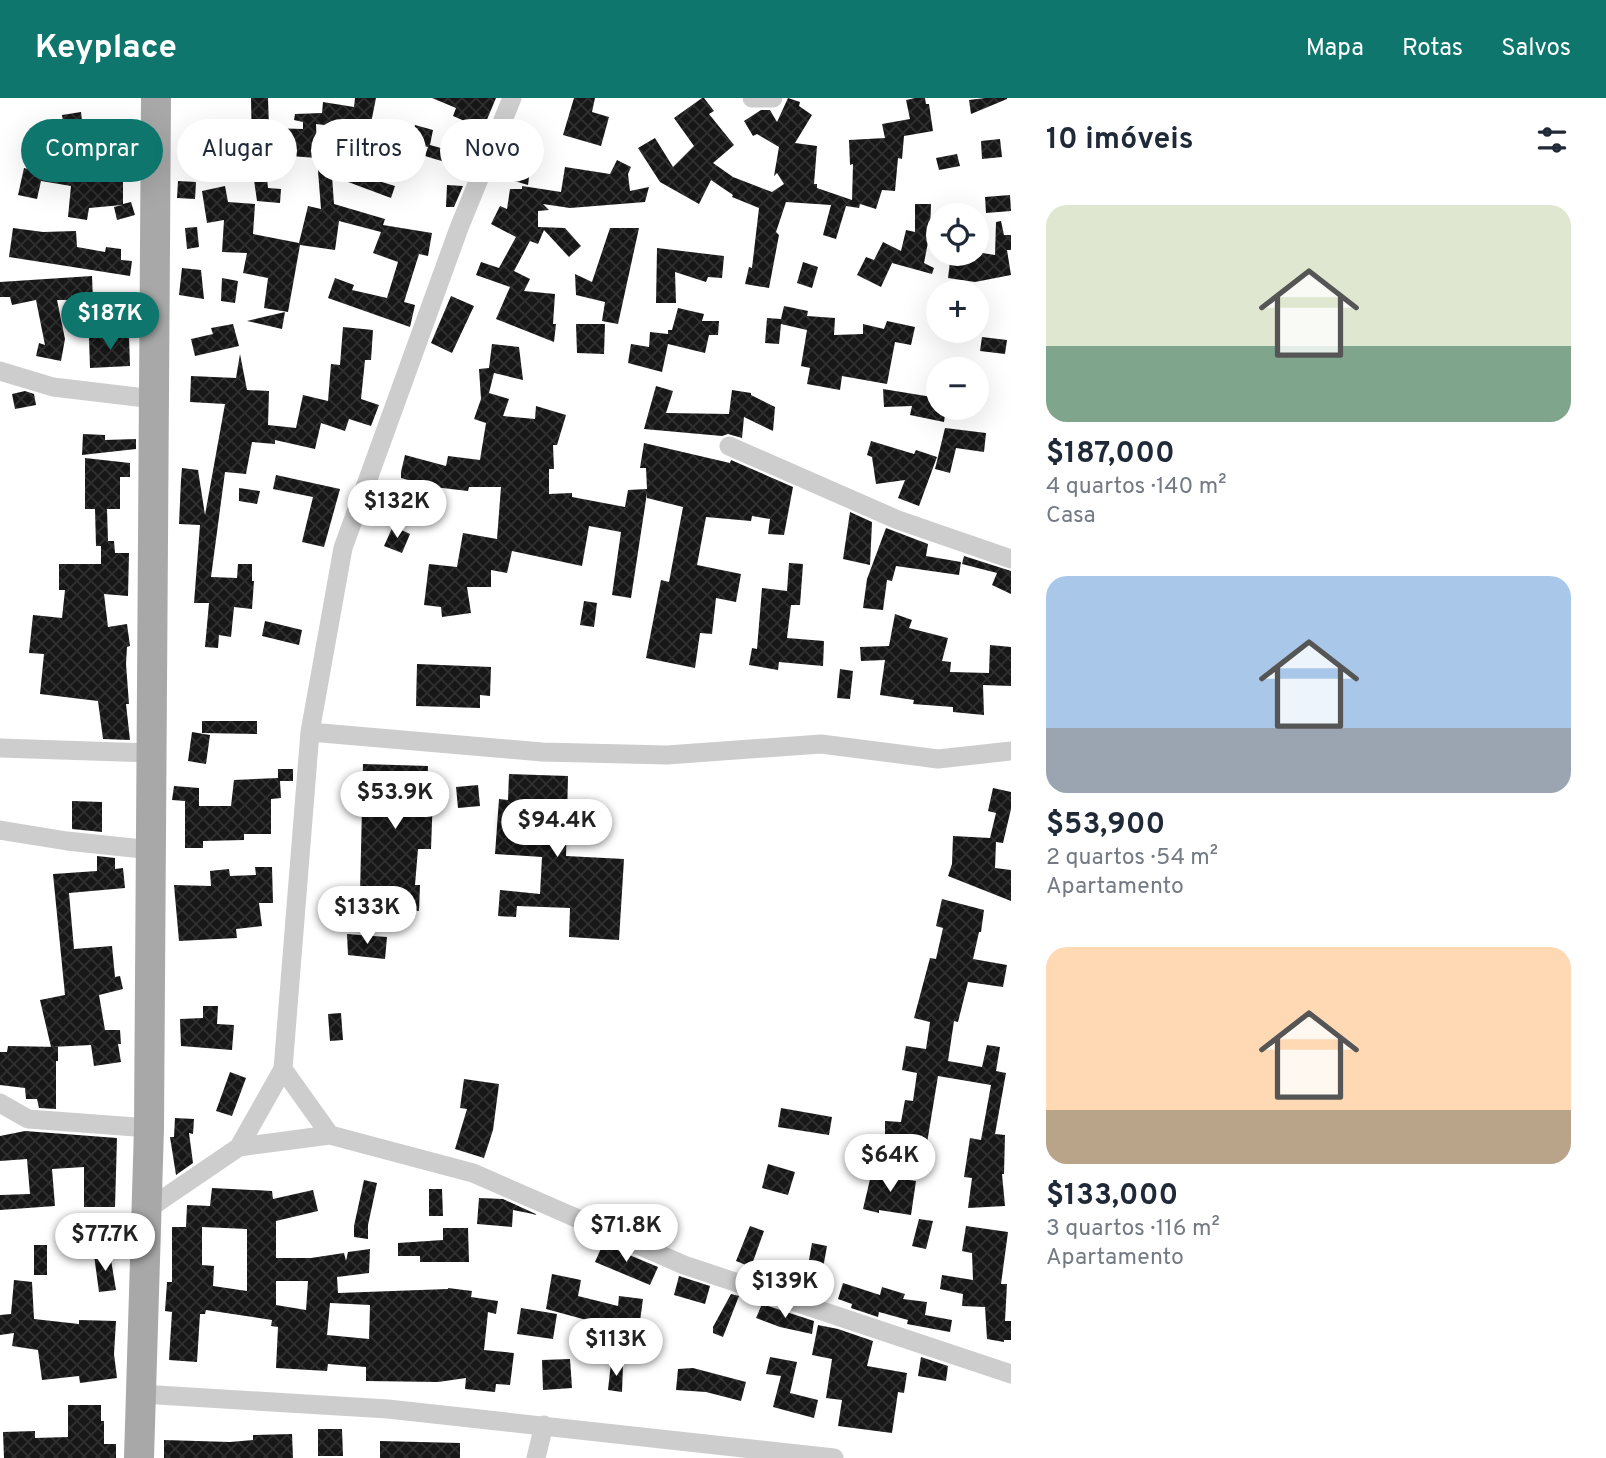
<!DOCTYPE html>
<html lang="pt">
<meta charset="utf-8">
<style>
:root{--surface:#fff;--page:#f6f6f7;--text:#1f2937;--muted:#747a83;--accent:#0f766e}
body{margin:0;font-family:Overpass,sans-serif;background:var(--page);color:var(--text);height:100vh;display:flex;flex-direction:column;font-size:26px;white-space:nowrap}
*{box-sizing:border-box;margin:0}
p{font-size:23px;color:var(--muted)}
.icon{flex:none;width:38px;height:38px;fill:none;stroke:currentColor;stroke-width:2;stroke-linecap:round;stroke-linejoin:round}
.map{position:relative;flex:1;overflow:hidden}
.side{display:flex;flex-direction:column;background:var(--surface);width:595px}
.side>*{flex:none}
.banner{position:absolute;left:21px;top:21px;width:665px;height:63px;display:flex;gap:14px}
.tools{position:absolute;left:926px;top:105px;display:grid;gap:14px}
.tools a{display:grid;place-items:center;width:63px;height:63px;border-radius:50%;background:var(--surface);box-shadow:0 7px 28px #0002;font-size:35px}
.price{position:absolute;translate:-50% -60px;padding:0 16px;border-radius:24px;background:#fff;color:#222;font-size:23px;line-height:46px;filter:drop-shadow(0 2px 4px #0008)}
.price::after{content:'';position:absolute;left:50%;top:42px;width:21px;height:16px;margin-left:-10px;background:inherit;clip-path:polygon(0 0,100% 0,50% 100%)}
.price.active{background:var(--accent);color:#fff}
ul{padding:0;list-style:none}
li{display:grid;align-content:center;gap:14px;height:371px;padding:0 35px}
li span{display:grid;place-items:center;height:217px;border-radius:21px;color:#555}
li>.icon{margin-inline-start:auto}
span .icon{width:126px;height:126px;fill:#fffc;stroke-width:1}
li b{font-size:30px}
h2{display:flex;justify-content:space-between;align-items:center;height:84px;padding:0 35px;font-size:30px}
.tag{padding:0 24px;border-radius:32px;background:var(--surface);box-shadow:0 7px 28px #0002;font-size:24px;line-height:63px}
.tag.active{background:var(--accent);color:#fff}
header{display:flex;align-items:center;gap:42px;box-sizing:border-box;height:98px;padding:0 35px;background:var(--accent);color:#fff}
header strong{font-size:33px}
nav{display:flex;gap:38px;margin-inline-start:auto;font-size:24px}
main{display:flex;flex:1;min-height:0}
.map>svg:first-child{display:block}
.building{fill:url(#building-cross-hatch);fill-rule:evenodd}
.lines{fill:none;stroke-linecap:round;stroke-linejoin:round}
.street{stroke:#cdcdcd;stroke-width:19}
.primary{stroke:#a8a8a8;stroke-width:30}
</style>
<header>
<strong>Keyplace</strong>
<nav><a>Mapa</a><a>Rotas</a><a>Salvos</a></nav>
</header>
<main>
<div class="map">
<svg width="1011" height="1360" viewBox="0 0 1011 1360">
<defs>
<pattern id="building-cross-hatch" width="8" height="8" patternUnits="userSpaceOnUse" patternTransform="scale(1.75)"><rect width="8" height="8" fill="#171717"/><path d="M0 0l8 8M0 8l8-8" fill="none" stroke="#303030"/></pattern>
</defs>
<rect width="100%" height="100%" fill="#fff"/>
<path class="building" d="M 251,0 L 268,0 L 269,30 L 303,31 L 303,24 L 294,22 L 295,16 L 322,15 L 323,4 L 354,9 L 355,0 L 376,0 L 370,30 L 347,25 L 347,30 L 316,26 L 317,51 L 348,56 L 349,52 L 378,59 L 372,81 L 395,88 L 391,100 L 332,78 L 334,106 L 385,121 L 383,127 L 432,135 L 428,158 L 419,156 L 404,204 L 415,207 L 410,229 L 328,200 L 335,180 L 354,187 L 352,192 L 387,200 L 398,164 L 373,155 L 381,134 L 339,123 L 335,152 L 300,147 L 288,214 L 264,210 L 268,180 L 243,175 L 247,155 L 222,154 L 224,122 L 207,125 L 202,93 L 225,88 L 228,104 L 255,106 L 253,136 L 299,145 L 308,108 L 321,111 L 317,60 L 252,55 Z
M 432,0 L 496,0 L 483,31 L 453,18 L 456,10 Z
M 574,0 L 595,0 L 592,14 L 609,19 L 601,48 L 563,37 Z
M 702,0 L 704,0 L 714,13 L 709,16 L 734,47 L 713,65 L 733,79 L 772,94 L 784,86 L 777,75 L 774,78 L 779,49 L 757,36 L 753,38 L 744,23 L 761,12 L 770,12 L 777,24 L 788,0 L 800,4 L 799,8 L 812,17 L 795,45 L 817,48 L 814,86 L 817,86 L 817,90 L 852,102 L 853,66 L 850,67 L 849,42 L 885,40 L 882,26 L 910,21 L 906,2 L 915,0 L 925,0 L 926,6 L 929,6 L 933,33 L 904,38 L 902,61 L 898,60 L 895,93 L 882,92 L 876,111 L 860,106 L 859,110 L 846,108 L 836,141 L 823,137 L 831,107 L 786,104 L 776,134 L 779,137 L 769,190 L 745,186 L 749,169 L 752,170 L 759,110 L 732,99 L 733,97 L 711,82 L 699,106 L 660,84 L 638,50 L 655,40 L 673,69 L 694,48 L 674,20 Z
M 985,0 L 1007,0 L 1007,1 L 971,16 L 969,2 Z
M 81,14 L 82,23 L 116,25 L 114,55 L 123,55 L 123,106 L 131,104 L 135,117 L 117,122 L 114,109 L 122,107 L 89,110 L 87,122 L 68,119 L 71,88 L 41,83 L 37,101 L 18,97 L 24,70 L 28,71 L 39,31 L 65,39 L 62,17 Z
M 415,27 L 433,32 L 430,47 L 448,52 L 445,64 L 425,58 L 428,49 L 411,45 Z
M 1000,41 L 1002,59 L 982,61 L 981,43 Z
M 517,42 L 534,44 L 528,87 L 511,82 Z
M 957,56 L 960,68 L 939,72 L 936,60 Z
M 617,62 L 631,69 L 628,76 L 630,93 L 649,89 L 645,104 L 570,110 L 543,106 L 549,112 L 538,113 L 538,129 L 565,130 L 581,148 L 569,159 L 544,132 L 538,146 L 530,143 L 514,173 L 530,181 L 524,193 L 555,196 L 553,226 L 556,226 L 554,244 L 496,221 L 510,189 L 476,177 L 481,164 L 499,170 L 516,139 L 491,126 L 500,108 L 507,111 L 510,91 L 522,91 L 522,88 L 561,94 L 565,69 L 610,76 Z
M 267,79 L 268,90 L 281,91 L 280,105 L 257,103 L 254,82 Z
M 178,83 L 196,84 L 195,101 L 177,100 Z
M 447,87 L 463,88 L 454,109 L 446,109 Z
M 1010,97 L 1011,113 L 986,115 L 985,99 Z
M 915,106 L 931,106 L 930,134 L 924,165 L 934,170 L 932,176 L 892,165 L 881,189 L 857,177 L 866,159 L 874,162 L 883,144 L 901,153 L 906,132 L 915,134 Z
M 1001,123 L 1004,137 L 1011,137 L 1011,152 L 1007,152 L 1011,177 L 975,184 L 948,180 L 951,156 L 976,156 L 976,154 L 995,157 L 996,124 Z
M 197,129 L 199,149 L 187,151 L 185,130 Z
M 13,130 L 43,134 L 76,133 L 77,149 L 105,154 L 106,149 L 121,151 L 121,162 L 132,163 L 130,178 L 9,159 Z
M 610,130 L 639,130 L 618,226 L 602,223 L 605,204 L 576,197 L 575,176 L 592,184 Z
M 657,150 L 724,158 L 722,180 L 708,179 L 706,184 L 675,174 L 676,205 L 656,205 Z
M 803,164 L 818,169 L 812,190 L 797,185 Z
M 182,170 L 201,172 L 204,201 L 179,197 Z
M 92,178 L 93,202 L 57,202 L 65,241 L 61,263 L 36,258 L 39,245 L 45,247 L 36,202 L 12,207 L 10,199 L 0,199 L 0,184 Z
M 222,180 L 238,183 L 235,205 L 221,203 Z
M 451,198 L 474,208 L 452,255 L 431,245 Z
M 784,208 L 808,213 L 807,218 L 835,220 L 834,237 L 863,236 L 863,226 L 884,231 L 887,223 L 915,229 L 911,247 L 895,244 L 887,286 L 842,278 L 840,292 L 807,286 L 810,270 L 801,268 L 807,232 L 781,226 L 779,246 L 765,245 L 767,220 L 781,221 Z
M 678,210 L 704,216 L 702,223 L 719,223 L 718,237 L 709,237 L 705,255 L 668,246 L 662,274 L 628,265 L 631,246 L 649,249 L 650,234 L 668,236 L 668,232 L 672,232 Z
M 285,214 L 282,231 L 247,223 Z
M 233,226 L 239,248 L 195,258 L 191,241 L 213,236 L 211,230 Z
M 576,226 L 605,226 L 604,256 L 577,255 Z
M 343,229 L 373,232 L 371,262 L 365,262 L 361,301 L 379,307 L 371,328 L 349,321 L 345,333 L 321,325 L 315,351 L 275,342 L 275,346 L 252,344 L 246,376 L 225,374 L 211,479 L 237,480 L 238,466 L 252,466 L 252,483 L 254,483 L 252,511 L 234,509 L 231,539 L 219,537 L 218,550 L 205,549 L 209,505 L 194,505 L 200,427 L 179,426 L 181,382 L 182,370 L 198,372 L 205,417 L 225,306 L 190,304 L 191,278 L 236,280 L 240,256 L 247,292 L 269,293 L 268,327 L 296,330 L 303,297 L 328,303 L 331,266 L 340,267 Z
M 129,238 L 130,268 L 90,270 L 89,240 Z
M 982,239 L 1007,242 L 1005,256 L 980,253 Z
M 492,246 L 519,249 L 523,282 L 494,275 L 489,295 L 509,301 L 503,318 L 535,321 L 536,308 L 566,317 L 557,347 L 553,347 L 554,371 L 549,371 L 549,396 L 572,395 L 572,399 L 625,409 L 628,392 L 647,391 L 646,370 L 640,370 L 644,345 L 730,365 L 731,362 L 793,389 L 784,437 L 768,436 L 770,421 L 752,418 L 751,423 L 706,419 L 697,467 L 741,476 L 736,504 L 716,500 L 712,536 L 700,535 L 695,570 L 646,560 L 661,482 L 669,484 L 683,409 L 647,400 L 647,395 L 631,500 L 612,497 L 621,434 L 589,428 L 582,468 L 512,453 L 507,475 L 491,472 L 491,489 L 467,489 L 471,515 L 442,519 L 441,509 L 424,507 L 429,466 L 457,469 L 463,435 L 497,441 L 501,389 L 469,389 L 468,393 L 434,389 L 401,380 L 401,374 L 405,357 L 446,368 L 448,358 L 480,362 L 486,325 L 474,321 L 481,301 L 479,271 L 489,270 Z
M 656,288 L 673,293 L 666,315 L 729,316 L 732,292 L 751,295 L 751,297 L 775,309 L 773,333 L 744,319 L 742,340 L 728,336 L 722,338 L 644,331 Z
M 883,291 L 938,300 L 938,310 L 946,310 L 944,324 L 910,317 L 912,308 L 884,309 Z
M 25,293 L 34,296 L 36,307 L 15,311 L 12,296 Z
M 945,330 L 986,335 L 984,354 L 956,350 L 950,375 L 935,371 Z
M 83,336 L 105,337 L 105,342 L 136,341 L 136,351 L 82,357 Z
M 871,343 L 914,356 L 916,352 L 937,359 L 919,408 L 898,400 L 905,382 L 876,386 L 872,359 L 867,357 Z
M 85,360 L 130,365 L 130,379 L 120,379 L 120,411 L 107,411 L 108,443 L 114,443 L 115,455 L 129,455 L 128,498 L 104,496 L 108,529 L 127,526 L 130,548 L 127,549 L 126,566 L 129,606 L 126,606 L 130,642 L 103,641 L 98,603 L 40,596 L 44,556 L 29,555 L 33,517 L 62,520 L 65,492 L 59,492 L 59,466 L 101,466 L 101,448 L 96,448 L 95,411 L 85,411 Z
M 276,377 L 340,391 L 324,449 L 302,444 L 313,399 L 273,391 Z
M 239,390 L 260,393 L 257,406 L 239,403 Z
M 850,414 L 872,424 L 870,467 L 843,461 Z
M 393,428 L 410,436 L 402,455 L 384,448 Z
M 886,430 L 928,446 L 926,458 L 961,464 L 959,477 L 896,468 L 892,483 L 887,482 L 883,512 L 863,510 L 867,481 Z
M 964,458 L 1011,473 L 1011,496 L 992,487 L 997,475 L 962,466 Z
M 789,465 L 803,466 L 800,507 L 791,507 L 787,540 L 824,543 L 823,568 L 779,564 L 778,572 L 749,567 L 752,550 L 757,551 L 762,490 L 787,493 Z
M 584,503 L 597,505 L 594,529 L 580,527 Z
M 895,516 L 912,522 L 909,530 L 948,540 L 942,563 L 951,564 L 950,574 L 989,575 L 990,547 L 1011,549 L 1011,588 L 983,587 L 984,617 L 953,614 L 953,609 L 913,606 L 914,602 L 880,597 L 885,562 L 861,563 L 860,549 L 889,548 Z
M 265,523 L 302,532 L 299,547 L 262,538 Z
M 417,566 L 491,569 L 490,598 L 480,597 L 480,610 L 416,608 Z
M 840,571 L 853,573 L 850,601 L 837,600 Z
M 202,623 L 257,623 L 257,636 L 202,635 Z
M 192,634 L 210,637 L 206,666 L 188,663 Z
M 363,666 L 428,668 L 427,696 L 433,696 L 431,751 L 418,751 L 415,787 L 420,787 L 419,813 L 412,812 L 411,822 L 402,822 L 402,797 L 360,796 Z
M 278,671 L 293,671 L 293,683 L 280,683 L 281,700 L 271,701 L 271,736 L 244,736 L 244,742 L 203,743 L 203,750 L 185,750 L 185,703 L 172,702 L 174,688 L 199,690 L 199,708 L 231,708 L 234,682 L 278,680 Z
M 509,676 L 568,678 L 566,758 L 624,761 L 619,842 L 569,839 L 570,810 L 517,808 L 516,819 L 498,818 L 500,792 L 540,796 L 542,759 L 495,756 L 499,701 L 508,702 Z
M 478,687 L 480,708 L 458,710 L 456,689 Z
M 993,690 L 1011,694 L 1011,711 L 1003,745 L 996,744 L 995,770 L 1011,772 L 1011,803 L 948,778 L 952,766 L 953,738 L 990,740 L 996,715 L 988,713 Z
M 72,703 L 102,704 L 102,734 L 72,731 Z
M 97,758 L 115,760 L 115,771 L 123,770 L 125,790 L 69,795 L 74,851 L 112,848 L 115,879 L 120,878 L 123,891 L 99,897 L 105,932 L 120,932 L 121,946 L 118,946 L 121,964 L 94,968 L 91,947 L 51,949 L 40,902 L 65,897 L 53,776 L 97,773 Z
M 255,769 L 272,769 L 273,805 L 259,805 L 262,828 L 236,831 L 237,840 L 179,843 L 174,787 L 211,788 L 210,773 L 229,771 L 230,778 L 256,777 Z
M 942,801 L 984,812 L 981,834 L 979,834 L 973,861 L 1007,867 L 1003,889 L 968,884 L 958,924 L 954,923 L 948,963 L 982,969 L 987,947 L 1000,949 L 996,973 L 1006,975 L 995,1036 L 1005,1037 L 1004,1076 L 1002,1076 L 1005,1108 L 968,1110 L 972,1080 L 964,1079 L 970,1040 L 981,1042 L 991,987 L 938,978 L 927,1045 L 885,1037 L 885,1023 L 901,1024 L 905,1002 L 913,1003 L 917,975 L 902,972 L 906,948 L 926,951 L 930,924 L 914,920 L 930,860 L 936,861 L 943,830 L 936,828 Z
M 347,836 L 387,839 L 385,861 L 348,857 Z
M 203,908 L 218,908 L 217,926 L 234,927 L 232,952 L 181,948 L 180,921 L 203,920 Z
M 341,915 L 343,942 L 330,943 L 328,916 Z
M 8,948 L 58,949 L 58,963 L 56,963 L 56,1011 L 39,1010 L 37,1001 L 26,1001 L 25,990 L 0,987 L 0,954 L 7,954 Z
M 230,974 L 246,980 L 232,1018 L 216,1013 Z
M 464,981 L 499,986 L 493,1032 L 484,1060 L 455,1051 L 467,1011 L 460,1010 Z
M 781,1010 L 832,1019 L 829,1037 L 778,1029 Z
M 175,1020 L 194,1021 L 193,1036 L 189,1035 L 193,1065 L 176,1077 L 170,1039 L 174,1039 Z
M 25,1033 L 117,1040 L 115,1109 L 84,1109 L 84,1069 L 52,1071 L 55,1108 L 0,1112 L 0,1097 L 30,1096 L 27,1061 L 0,1063 L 0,1038 Z
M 768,1066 L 795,1074 L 788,1097 L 762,1090 Z
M 872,1073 L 888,1077 L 888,1079 L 916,1083 L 911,1117 L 879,1112 L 879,1115 L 863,1111 Z
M 364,1082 L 377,1085 L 368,1127 L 368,1141 L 354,1139 L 354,1128 Z
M 212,1090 L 272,1093 L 273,1101 L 313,1092 L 318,1113 L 276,1123 L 276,1160 L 311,1160 L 344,1155 L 346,1163 L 348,1154 L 370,1151 L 369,1175 L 337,1179 L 338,1195 L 448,1191 L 448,1190 L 472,1193 L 471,1199 L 498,1203 L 496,1216 L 488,1214 L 484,1252 L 514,1255 L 510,1287 L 496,1286 L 495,1294 L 465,1291 L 466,1280 L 438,1284 L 366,1283 L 366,1269 L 328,1266 L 327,1273 L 276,1270 L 278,1229 L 271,1228 L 272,1222 L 206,1212 L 205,1216 L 200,1216 L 197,1264 L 169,1262 L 172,1214 L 165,1213 L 167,1184 L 172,1184 L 172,1129 L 186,1129 L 187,1107 L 210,1108 ZM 202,1129 L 247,1131 L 247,1193 L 213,1188 L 214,1168 L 202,1167 ZM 276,1183 L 308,1183 L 306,1212 L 276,1207 ZM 330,1205 L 370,1207 L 369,1241 L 327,1237 Z
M 429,1091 L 442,1091 L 443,1118 L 429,1118 Z
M 479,1100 L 503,1101 L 538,1117 L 513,1112 L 512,1129 L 477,1126 Z
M 919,1121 L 933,1123 L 926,1151 L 912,1148 Z
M 750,1128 L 764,1133 L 751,1169 L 736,1163 Z
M 966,1128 L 1008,1134 L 1001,1186 L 1007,1186 L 1005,1223 L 1011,1223 L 1011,1242 L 1004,1242 L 1004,1244 L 987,1241 L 985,1209 L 962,1208 L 963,1196 L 940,1191 L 942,1177 L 973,1182 L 972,1155 L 962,1153 Z
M 443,1130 L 468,1130 L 469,1164 L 420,1164 L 420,1158 L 398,1158 L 398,1145 L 443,1142 Z
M 812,1145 L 827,1148 L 822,1176 L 807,1173 Z
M 603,1146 L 658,1169 L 650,1187 L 595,1164 Z
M 34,1147 L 47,1147 L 47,1177 L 34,1177 Z
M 110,1156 L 116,1192 L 99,1194 L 94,1157 Z
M 552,1176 L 581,1182 L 578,1198 L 618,1208 L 619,1198 L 643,1201 L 639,1230 L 644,1230 L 643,1246 L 613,1241 L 616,1230 L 546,1211 Z
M 679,1178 L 710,1188 L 705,1206 L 674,1197 Z
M 14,1182 L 32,1184 L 34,1221 L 79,1226 L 79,1222 L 116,1223 L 114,1256 L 117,1280 L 80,1285 L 79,1278 L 42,1282 L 38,1252 L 12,1248 L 14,1235 L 0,1237 L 0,1217 L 11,1216 Z
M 843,1185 L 880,1197 L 882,1189 L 905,1196 L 903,1201 L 927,1204 L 925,1217 L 952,1222 L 950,1234 L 907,1226 L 908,1222 L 879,1214 L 878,1219 L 851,1210 L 852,1206 L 838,1201 Z
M 731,1196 L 739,1198 L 723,1239 L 713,1235 L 713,1229 Z
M 762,1206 L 814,1223 L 812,1236 L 780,1229 L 756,1220 Z
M 521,1210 L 557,1216 L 553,1241 L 517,1236 Z
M 818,1227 L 838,1231 L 873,1243 L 867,1268 L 907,1275 L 904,1295 L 898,1294 L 892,1335 L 838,1328 L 842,1302 L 826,1300 L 832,1261 L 812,1257 Z
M 770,1259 L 797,1264 L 790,1295 L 818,1302 L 814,1320 L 773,1309 L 781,1278 L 766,1276 Z
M 921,1259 L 948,1268 L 946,1283 L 918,1278 Z
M 570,1261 L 572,1290 L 543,1292 L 542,1262 Z
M 611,1265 L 623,1266 L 622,1294 L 608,1292 Z
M 693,1270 L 746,1284 L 741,1303 L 706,1294 L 676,1292 L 678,1271 Z
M 68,1307 L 101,1307 L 101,1323 L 104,1323 L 104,1346 L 116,1346 L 116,1360 L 4,1360 L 3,1334 L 35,1333 L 35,1340 L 68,1339 Z
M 318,1331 L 342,1331 L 343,1358 L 318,1358 Z
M 292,1336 L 293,1360 L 164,1360 L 164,1342 L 230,1344 L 253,1342 L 253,1337 Z
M 380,1343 L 460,1345 L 460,1360 L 380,1360 Z"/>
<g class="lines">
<path class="street" d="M 752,0 L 773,0
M 0,273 L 53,289 L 154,301
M 729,348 L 898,422 L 1011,461
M 310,634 L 542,654 L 667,657 L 821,646 L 938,661 L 1011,653
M 0,650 L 151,655
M 0,732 L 67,743 L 152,752
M 283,971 L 330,1037
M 0,1005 L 28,1021 L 149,1030
M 239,1049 L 330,1037 L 473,1075 L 684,1167 L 1011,1276
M 148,1111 L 239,1049 L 283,971 L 310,634 L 343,450 L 459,130 L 512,0
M 141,1296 L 388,1311 L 834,1360
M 536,1360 L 544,1327"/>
<path class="primary" d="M 139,1360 L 149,1030 L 156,0"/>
</g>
</svg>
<div class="tools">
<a><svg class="icon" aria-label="locate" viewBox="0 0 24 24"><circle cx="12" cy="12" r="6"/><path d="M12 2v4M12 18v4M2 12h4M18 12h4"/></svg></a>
<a>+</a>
<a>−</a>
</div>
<b class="price active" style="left:110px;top:254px">$187K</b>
<b class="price" style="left:397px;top:442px">$132K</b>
<b class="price" style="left:395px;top:733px">$53.9K</b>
<b class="price" style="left:557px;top:761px">$94.4K</b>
<b class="price" style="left:367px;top:848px">$133K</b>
<b class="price" style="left:890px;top:1096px">$64K</b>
<b class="price" style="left:626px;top:1166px">$71.8K</b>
<b class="price" style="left:105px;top:1175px">$77.7K</b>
<b class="price" style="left:785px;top:1222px">$139K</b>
<b class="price" style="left:616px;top:1280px">$113K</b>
<div class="banner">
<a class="tag active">Comprar</a>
<a class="tag">Alugar</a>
<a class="tag">Filtros</a>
<a class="tag">Novo</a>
</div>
</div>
<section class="side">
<h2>10 imóveis<svg class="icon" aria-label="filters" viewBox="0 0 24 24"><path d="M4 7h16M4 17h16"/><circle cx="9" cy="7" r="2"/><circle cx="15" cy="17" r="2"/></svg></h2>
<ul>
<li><span style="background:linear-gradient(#dfe7d0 65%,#7fa58c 0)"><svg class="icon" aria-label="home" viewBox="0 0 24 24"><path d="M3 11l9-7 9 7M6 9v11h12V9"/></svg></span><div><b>$187,000</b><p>4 quartos · 140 m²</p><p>Casa</p></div></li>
<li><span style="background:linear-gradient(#a9c7e8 70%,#9aa5b1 0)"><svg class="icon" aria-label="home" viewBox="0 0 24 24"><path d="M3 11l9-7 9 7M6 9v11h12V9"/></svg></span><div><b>$53,900</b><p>2 quartos · 54 m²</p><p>Apartamento</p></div></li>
<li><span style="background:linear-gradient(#ffd9b3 75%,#b9a48a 0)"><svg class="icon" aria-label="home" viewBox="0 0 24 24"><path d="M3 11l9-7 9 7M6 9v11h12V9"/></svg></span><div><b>$133,000</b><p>3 quartos · 116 m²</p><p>Apartamento</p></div></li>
</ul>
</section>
</main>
